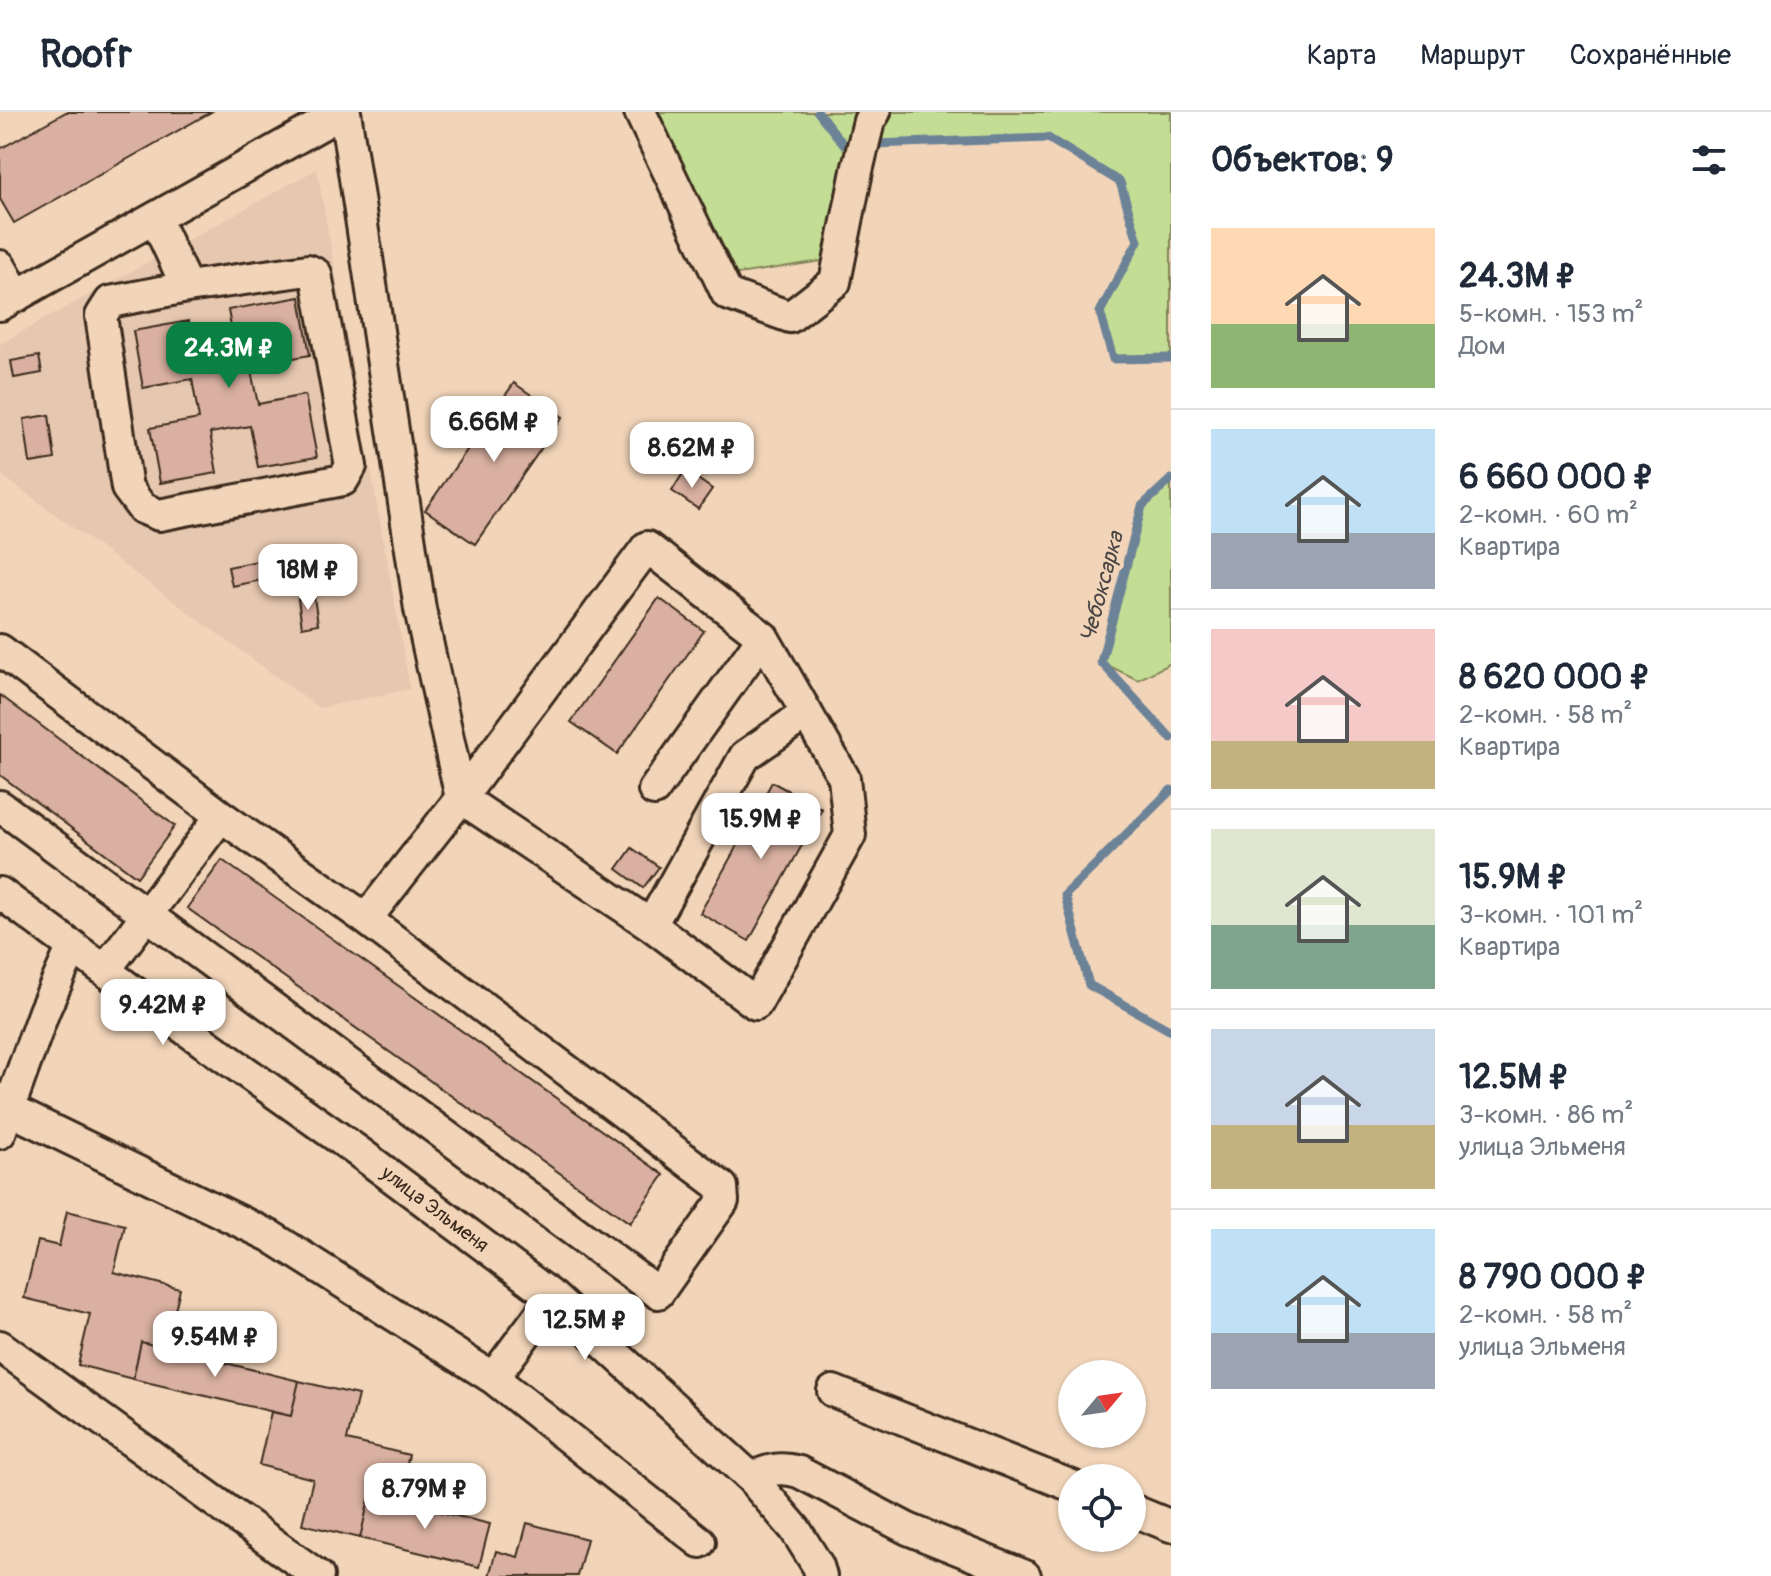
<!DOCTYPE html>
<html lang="ru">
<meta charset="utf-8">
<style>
:root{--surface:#fff;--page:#f2f2f3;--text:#1f2937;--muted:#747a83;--line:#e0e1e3;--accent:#0b8043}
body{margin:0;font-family:Pangolin,sans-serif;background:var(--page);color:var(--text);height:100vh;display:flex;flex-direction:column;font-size:30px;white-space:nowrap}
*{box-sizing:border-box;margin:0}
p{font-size:26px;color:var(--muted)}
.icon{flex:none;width:44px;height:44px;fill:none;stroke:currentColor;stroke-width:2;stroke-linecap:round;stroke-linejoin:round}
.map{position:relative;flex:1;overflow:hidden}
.drawer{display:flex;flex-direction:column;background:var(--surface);width:600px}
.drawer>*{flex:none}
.needle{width:52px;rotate:61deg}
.tools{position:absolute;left:1058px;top:1248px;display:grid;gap:16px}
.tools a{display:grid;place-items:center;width:88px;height:88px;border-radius:50%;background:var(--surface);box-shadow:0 2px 6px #0004;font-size:40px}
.price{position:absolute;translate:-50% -68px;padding:0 18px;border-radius:16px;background:#fff;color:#222;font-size:26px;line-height:52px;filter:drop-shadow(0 2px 4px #0008)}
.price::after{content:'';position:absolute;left:50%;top:48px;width:24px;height:18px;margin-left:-12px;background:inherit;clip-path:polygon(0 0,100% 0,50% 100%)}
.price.on{background:var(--accent);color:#fff}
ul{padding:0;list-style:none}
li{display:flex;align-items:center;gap:24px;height:200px;padding:0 40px}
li+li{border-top:2px solid var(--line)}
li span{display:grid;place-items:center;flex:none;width:224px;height:160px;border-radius:0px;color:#555}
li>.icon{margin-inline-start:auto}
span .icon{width:96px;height:96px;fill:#fffc;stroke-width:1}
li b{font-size:34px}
h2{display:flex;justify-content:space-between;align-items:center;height:96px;padding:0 40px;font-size:34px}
header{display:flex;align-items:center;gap:48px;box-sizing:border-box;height:112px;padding:0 40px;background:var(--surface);border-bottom:2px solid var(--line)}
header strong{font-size:38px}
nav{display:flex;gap:44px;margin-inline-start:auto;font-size:28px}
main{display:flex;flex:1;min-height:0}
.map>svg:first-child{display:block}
.built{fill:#e6c7af}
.green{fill:#c4dd94;stroke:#808459;stroke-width:2}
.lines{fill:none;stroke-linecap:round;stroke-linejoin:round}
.stream{stroke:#6c8297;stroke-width:9}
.building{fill:#d9b0a1;stroke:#3b2a1e;stroke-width:2}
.minor-casing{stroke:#3b2a1e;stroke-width:36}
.minor{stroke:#f2d5b9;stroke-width:30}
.labels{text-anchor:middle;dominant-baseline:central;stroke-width:8;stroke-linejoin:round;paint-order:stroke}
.street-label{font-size:20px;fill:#3b2a1e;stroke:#f2d5b9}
.water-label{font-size:22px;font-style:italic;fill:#4b4746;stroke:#f2d5b9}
</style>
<header>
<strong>Roofr</strong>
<nav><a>Карта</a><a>Маршрут</a><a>Сохранённые</a></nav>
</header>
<main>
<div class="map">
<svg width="1171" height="1464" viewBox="0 0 1171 1464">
<rect width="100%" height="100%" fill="#f2d5b9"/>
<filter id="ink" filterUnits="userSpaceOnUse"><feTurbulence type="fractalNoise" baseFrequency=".0125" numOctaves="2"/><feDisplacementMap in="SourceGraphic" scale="16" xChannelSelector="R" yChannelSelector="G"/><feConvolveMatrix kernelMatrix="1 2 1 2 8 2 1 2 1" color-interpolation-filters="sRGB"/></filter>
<g filter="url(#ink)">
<path class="built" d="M 317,57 L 410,577 L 319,596 L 0,362 L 0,232 Z"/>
<path class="green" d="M 646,0 L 1171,0 L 1171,246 L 1113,247 L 1100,200 L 1138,129 L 1120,70 L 1048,26 L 845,33 L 848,61 L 827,148 L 726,164 Z
M 1171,367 L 1171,551 L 1138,568 L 1101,550 L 1142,394 Z"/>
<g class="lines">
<path class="stream" d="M 818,0 L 844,33 L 1048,26 L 1120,70 L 1138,129 L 1100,200 L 1113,247 L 1171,246
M 1171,367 L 1142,394 L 1101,550 L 1171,626
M 1171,678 L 1065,783 L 1089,873 L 1171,919"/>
</g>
<path class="building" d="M 66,0 L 211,0 L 14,111 L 0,87 L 0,37 Z
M 300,185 L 310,243 L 250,254 L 258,292 L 305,283 L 317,345 L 258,355 L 250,314 L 210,321 L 217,361 L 160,371 L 150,316 L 199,307 L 192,267 L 143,276 L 133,219 L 189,209 L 195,245 L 235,238 L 228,198 Z
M 39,244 L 42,261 L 14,266 L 11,249 Z
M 514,271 L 563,305 L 475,432 L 425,398 Z
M 49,303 L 55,347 L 30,351 L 24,307 Z
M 685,358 L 712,377 L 698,397 L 672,379 Z
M 258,449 L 262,468 L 232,474 L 228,455 Z
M 314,485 L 318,512 L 302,515 L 298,487 Z
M 659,486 L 704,519 L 617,642 L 571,610 Z
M 0,583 L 175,714 L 137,765 L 0,663 Z
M 772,670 L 822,697 L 749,829 L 700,801 Z
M 632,736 L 659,755 L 643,776 L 617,757 Z
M 222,748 L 664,1063 L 630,1111 L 187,796 Z
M 67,1099 L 125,1113 L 114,1160 L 180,1177 L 166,1236 L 141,1230 L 133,1267 L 78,1253 L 90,1202 L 24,1186 L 38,1129 L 59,1134 Z
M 141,1230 L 299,1269 L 291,1304 L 133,1267 Z
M 299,1269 L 358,1283 L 347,1328 L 409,1343 L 397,1390 L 370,1383 L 360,1426 L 302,1412 L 313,1367 L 259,1353 L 271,1300 L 291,1304 Z
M 370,1383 L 490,1412 L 479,1455 L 360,1426 Z
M 527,1411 L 587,1427 L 577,1464 L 489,1464 L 496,1439 L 518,1445 Z"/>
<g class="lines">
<defs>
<path id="minor" d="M 345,0 L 420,497 L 461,686 L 651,813 L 745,644 L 807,601
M 640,0 L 727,182 L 790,205 L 835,170 L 857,59 L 869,9 L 875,0
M 155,106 L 187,175
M 0,154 L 17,184
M 308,158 L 316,162 L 351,354 L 343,368 L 159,403 L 142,396 L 127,376 L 101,204 L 110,190 L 187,175 Z
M 0,193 L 343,0
M 0,538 L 221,704
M 654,678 L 763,525
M 0,694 L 658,1181 L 723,1089 L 722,1075 L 366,807
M 0,781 L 157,897 L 360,1041 L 553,1185 L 751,1366 L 795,1417 L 818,1454 L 821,1464
M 105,858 L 221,704 L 366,807 L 461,686 L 647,435 L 763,525 L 844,666 L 850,723 L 756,892 L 651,813
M 0,993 L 270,1124 L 493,1266 L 700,1430
M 0,1021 L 44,899 L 73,834
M 0,1234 L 318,1464
M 493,1266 L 553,1185
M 833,1279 L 1072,1374
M 751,1366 C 769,1357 780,1355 799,1360 L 908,1417 L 1025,1464
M 1132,1398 L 1171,1414"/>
</defs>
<use href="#minor" class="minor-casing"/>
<use href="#minor" class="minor"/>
</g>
</g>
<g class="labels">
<g class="street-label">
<text transform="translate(435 1097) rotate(37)">улица Эльменя</text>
</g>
<g class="water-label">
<text transform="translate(1102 475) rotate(-75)">Чебоксарка</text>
</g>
</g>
</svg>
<div class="tools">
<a><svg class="needle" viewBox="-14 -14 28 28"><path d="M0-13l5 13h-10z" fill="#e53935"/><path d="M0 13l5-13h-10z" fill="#747a83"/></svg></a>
<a><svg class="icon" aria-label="locate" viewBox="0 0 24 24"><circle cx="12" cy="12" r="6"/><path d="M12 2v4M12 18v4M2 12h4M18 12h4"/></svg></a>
</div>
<b class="price on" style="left:229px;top:278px">24.3M ₽</b>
<b class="price" style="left:494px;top:352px">6.66M ₽</b>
<b class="price" style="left:692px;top:378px">8.62M ₽</b>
<b class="price" style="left:308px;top:500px">18M ₽</b>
<b class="price" style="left:761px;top:749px">15.9M ₽</b>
<b class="price" style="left:163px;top:935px">9.42M ₽</b>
<b class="price" style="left:585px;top:1250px">12.5M ₽</b>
<b class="price" style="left:215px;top:1267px">9.54M ₽</b>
<b class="price" style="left:425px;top:1419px">8.79M ₽</b>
</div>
<section class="drawer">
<h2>Объектов: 9<svg class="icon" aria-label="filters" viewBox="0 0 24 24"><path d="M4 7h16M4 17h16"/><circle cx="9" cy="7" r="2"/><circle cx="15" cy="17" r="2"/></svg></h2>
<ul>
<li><span style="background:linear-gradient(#ffd9b3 60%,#8fb573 0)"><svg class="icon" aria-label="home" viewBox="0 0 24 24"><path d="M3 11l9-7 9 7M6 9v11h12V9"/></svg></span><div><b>24.3M ₽</b><p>5-комн. · 153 m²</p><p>Дом</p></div></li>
<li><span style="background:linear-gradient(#bfe0f5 65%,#9aa5b1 0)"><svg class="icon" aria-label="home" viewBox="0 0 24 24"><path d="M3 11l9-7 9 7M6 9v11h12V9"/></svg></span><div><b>6 660 000 ₽</b><p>2-комн. · 60 m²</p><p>Квартира</p></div></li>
<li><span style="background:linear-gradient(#f6c9c9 70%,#c2b280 0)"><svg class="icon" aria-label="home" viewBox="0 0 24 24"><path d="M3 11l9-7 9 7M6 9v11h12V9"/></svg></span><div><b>8 620 000 ₽</b><p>2-комн. · 58 m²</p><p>Квартира</p></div></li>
<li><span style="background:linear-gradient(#dfe7d0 60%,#7fa58c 0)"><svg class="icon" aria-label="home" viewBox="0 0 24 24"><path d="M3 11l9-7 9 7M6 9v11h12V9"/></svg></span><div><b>15.9M ₽</b><p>3-комн. · 101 m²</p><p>Квартира</p></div></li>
<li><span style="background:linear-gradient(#c9d6e8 60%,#c2b280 0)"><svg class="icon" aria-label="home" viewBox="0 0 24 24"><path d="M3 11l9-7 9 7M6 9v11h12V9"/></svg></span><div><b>12.5M ₽</b><p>3-комн. · 86 m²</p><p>улица Эльменя</p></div></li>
<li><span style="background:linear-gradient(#bfe0f5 65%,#9aa5b1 0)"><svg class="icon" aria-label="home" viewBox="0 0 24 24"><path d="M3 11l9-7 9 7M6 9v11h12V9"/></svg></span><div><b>8 790 000 ₽</b><p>2-комн. · 58 m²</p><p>улица Эльменя</p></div></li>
</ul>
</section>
</main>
